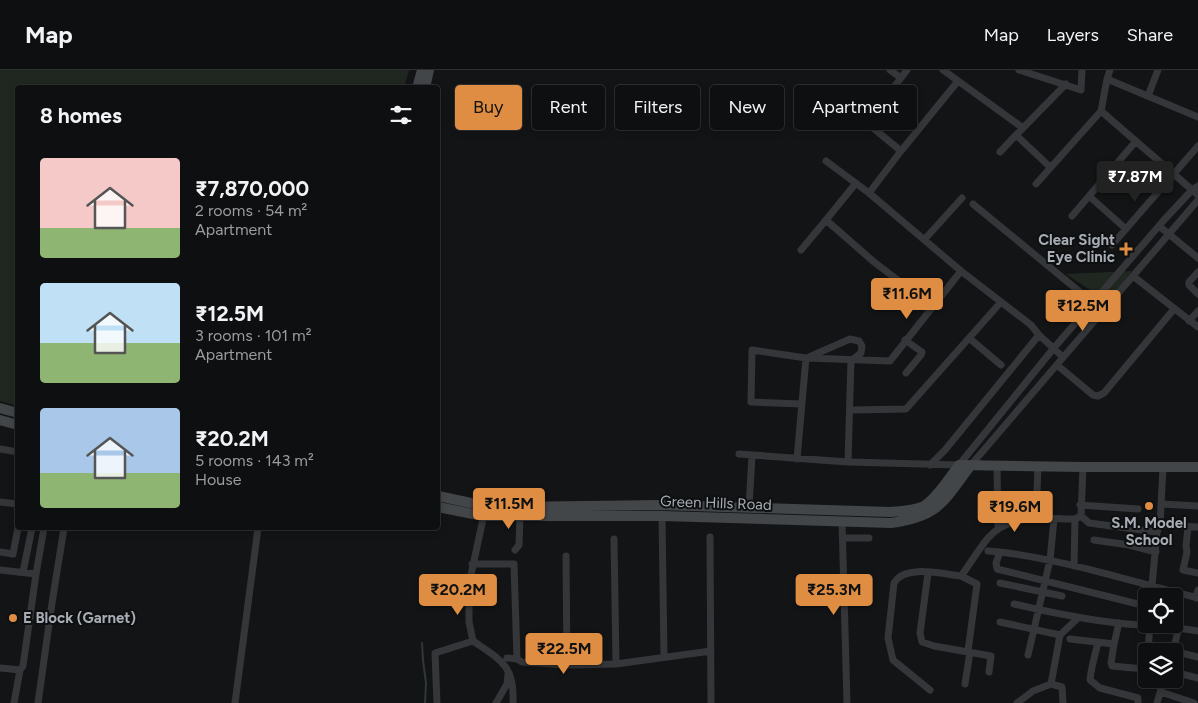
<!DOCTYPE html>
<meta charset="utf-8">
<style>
:root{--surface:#0e0f10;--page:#1c1d1e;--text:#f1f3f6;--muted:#9b9c9f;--line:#2e2f30;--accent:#de8d43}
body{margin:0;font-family:Figtree,sans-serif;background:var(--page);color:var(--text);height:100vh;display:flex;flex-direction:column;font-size:19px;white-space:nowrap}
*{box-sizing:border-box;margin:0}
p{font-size:16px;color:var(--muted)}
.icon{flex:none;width:28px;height:28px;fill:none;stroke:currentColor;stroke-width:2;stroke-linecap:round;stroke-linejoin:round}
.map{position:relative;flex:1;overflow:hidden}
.drawer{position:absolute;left:15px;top:15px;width:425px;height:445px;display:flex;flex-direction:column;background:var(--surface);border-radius:5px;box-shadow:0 2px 8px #0003,0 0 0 1px var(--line)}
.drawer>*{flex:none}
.banner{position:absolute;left:455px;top:15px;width:475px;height:45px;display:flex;gap:10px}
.buttons{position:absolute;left:1138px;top:518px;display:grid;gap:10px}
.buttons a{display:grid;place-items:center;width:45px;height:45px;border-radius:5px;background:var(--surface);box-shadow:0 2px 8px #0003,0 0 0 1px var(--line);font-size:25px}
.price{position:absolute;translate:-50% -42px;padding:0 11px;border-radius:5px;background:var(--accent);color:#111;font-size:16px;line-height:32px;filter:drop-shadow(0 1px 2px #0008)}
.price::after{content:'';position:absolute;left:50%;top:30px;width:15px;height:11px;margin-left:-8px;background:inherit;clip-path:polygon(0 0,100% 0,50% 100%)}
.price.active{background:#222;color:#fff}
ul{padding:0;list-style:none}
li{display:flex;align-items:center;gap:15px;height:125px;padding:0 25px}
li span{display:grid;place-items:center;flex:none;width:140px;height:100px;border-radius:5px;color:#555}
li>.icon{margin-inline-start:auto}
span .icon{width:60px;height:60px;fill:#fffc;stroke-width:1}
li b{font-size:21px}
h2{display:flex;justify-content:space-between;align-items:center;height:60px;padding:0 25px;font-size:21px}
.tag{padding:0 18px;border-radius:5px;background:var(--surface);box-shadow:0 2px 8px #0003,0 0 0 1px var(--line);font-size:18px;line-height:45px}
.tag.active{background:var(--accent);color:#111}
header{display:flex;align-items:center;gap:30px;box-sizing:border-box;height:70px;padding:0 25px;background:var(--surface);border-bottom:1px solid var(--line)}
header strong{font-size:24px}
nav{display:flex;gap:28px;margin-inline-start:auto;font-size:18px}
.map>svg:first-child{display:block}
.green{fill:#202720}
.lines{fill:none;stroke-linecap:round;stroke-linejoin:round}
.stream{stroke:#2e383c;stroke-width:2}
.street{stroke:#353639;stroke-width:7}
.secondary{stroke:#434649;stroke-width:10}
.poi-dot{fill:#de8d43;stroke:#0e0f10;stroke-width:2}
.labels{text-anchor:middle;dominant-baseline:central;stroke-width:4;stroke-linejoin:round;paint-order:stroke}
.poi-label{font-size:15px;font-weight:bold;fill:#a7adb4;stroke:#0e0f10;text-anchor:end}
.street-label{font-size:15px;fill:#a7adb4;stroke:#0e0f10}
</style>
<header>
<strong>Map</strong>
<nav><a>Map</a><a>Layers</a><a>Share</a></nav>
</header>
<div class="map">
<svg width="1198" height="633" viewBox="0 0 1198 633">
<rect width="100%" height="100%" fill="#131415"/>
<path class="green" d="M 0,0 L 409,0 L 404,18 L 18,18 L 17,336 L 0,331 Z
M 1132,201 L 1108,232 L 1066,204 Z"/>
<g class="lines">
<path class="stream" d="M 422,573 L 423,590 L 426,613 L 425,633"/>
<path class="street" d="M 890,0 L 901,8
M 943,0 L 1023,58 L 1066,14
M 1019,0 L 1081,20 L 1082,0
M 1110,0 L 1107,9 L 1198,47
M 1107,9 L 1101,41 L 1198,125
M 1148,26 L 1158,0
M 854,43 L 867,53
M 1023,58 L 1016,65 L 1050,97
M 901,81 L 867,53 L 907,0
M 1000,82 L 1016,65
M 826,91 L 869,123 L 961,201 L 1031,255 L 1039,265 L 1063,287
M 856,113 L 826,150 L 874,192 L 932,236
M 1036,114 L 1101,41
M 869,123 L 901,81 L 958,11
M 1089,126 L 1126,159
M 973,134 L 1103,241
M 1072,146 L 1136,71
M 1159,156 L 1198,188
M 924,170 L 962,128
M 1112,175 L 1198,76
M 801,180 L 826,150
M 1198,202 L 1189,212 L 1189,215 L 1198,224
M 1133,206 L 1198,257
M 1189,251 L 1198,241
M 969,268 L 1001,295
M 905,270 L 922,282 L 921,285 L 906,303
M 809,287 L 850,269 L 859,271 L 862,276 L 861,283 L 852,290
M 1057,295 L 1093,325 L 1098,326 L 1104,323 L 1174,239
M 801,334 L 751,332 L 752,280 L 806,288 L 890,291 L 961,201
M 850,340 L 906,339 L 1001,232
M 0,379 L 18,382
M 739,384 L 848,392 L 959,395 L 1053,279 L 1164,150 L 1192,120 L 1198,116
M 797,389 L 806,288
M 848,392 L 851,290
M 930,395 L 945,380 L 1039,265
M 971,395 L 1198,130
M 997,396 L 998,459
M 1037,420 L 1038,397
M 0,432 L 18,434
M 1161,434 L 1198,436
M 486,435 L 469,514 L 469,552 L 473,571 C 501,590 515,596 513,633
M 1080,435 L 1138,439
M 749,437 L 752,386
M 662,446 L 664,587
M 1081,446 L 1089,453 L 1157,462
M 842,451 L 847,633
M 1160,455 L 1198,457
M 1188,457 L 1186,476 L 1187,482 L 1183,500 L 1198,503
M 710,467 L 711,633
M 843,468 L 869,468
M 614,469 L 616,594
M 1094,470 L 1129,475 L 1156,482
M 515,480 L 519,475 L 520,446
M 988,481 L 1000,482
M 0,482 L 13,484 L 18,458
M 566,486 L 567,595
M 472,494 L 514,494 L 517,589 L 522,592 L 567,595 L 616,594 L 711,581
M 1074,496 L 1075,449
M 0,500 L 36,504 L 23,596 L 20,600 L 0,598
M 23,502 L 32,458
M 928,503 L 920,563 L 922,572 L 934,576 L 991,586 L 989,602
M 36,504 L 44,458
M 961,506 L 977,514 L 968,581
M 1000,513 L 1062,526
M 1151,526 L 1157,462 L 1160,455 L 1163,397
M 1196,528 L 1198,520
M 1014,534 C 1048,542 1082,549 1117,553 C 1144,556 1171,556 1198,561
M 1146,536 L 1001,500 L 997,499 L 996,493 L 1000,482 C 1067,490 1132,512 1198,528
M 1000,552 L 1060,565
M 1070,569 L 1114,574 L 1119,553
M 1098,572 C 1095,586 1091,597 1090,610 L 1100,618 L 1138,628 L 1138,633
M 1114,574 L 1111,593 L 1112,596 L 1144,599 L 1146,594
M 1141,576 L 1149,577
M 1161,580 L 1173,581 L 1198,587
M 1148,581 L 1150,554
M 1173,581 L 1179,557
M 1028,585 L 1050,490 L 1054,449
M 507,588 L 517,589
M 1174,602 L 1198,608
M 965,614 L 970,582
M 1051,614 L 1062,617 L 1063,633
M 930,620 L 893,590 L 888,568 L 894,513 C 905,494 942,504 961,506 C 970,494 978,480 988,468 C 1009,443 1046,449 1075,449 L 1081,446 L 1083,397
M 1161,622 L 1194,633
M 14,633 L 20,600
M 38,633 L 52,533 L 64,458
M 235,633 L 258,458
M 437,633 L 435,583 L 473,571
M 496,633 L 507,614 L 508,604
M 1017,633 L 1033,621 L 1051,614 L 1060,565 L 1078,548
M 1157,633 L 1164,609"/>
<path class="secondary" d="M 417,18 L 422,0
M 425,18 L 429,0
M 0,338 L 18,343
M 0,350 L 18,355
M 438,426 L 471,433 L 506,437 L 662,435 L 890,442 C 901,441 912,441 922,437 C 935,431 950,407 959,395 L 1083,397 L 1198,397
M 438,437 L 483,446 L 662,446 L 891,453 C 939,447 944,431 971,395"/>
</g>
<g class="poi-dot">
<path d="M1123.5 171.5h5v5h5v5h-5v5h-5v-5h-5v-5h5z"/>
<circle cx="1149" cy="436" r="5"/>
<circle cx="13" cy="548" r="5"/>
</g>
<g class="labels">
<g class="poi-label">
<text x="1115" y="170">Clear Sight<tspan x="1115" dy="17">Eye Clinic</tspan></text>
<text x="1149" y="453" text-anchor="middle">S.M. Model<tspan x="1149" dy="17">School</tspan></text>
<text x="23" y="548" text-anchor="start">E Block (Garnet)</text>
</g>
<g class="street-label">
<text transform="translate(716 433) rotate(2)">Green Hills Road</text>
</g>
</g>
</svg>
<div class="buttons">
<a><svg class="icon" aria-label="locate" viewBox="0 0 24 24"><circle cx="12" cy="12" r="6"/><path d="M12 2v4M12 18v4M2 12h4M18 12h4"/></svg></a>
<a><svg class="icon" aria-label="layers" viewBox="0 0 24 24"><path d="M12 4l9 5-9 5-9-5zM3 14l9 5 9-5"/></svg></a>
</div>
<b class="price active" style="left:1135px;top:133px">₹7.87M</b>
<b class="price" style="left:907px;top:250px">₹11.6M</b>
<b class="price" style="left:1083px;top:262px">₹12.5M</b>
<b class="price" style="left:509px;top:460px">₹11.5M</b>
<b class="price" style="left:1015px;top:463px">₹19.6M</b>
<b class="price" style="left:458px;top:546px">₹20.2M</b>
<b class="price" style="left:834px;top:546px">₹25.3M</b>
<b class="price" style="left:564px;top:605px">₹22.5M</b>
<div class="banner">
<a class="tag active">Buy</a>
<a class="tag">Rent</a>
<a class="tag">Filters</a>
<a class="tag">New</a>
<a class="tag">Apartment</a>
</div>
<section class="drawer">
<h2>8 homes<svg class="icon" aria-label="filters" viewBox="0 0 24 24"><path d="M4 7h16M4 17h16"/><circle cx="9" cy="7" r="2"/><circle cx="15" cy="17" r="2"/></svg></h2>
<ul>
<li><span style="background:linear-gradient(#f6c9c9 70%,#8fb573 0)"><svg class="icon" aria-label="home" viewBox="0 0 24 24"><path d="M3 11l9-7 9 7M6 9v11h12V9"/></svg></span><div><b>₹7,870,000</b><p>2 rooms · 54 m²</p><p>Apartment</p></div></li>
<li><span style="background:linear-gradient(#bfe0f5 60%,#8fb573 0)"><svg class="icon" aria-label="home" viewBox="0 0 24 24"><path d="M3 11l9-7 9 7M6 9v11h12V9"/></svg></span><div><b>₹12.5M</b><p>3 rooms · 101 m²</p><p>Apartment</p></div></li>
<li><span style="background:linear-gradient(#a9c7e8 65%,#8fb573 0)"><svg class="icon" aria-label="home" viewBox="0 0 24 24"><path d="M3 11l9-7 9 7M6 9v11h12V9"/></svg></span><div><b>₹20.2M</b><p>5 rooms · 143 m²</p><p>House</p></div></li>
</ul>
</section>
</div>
